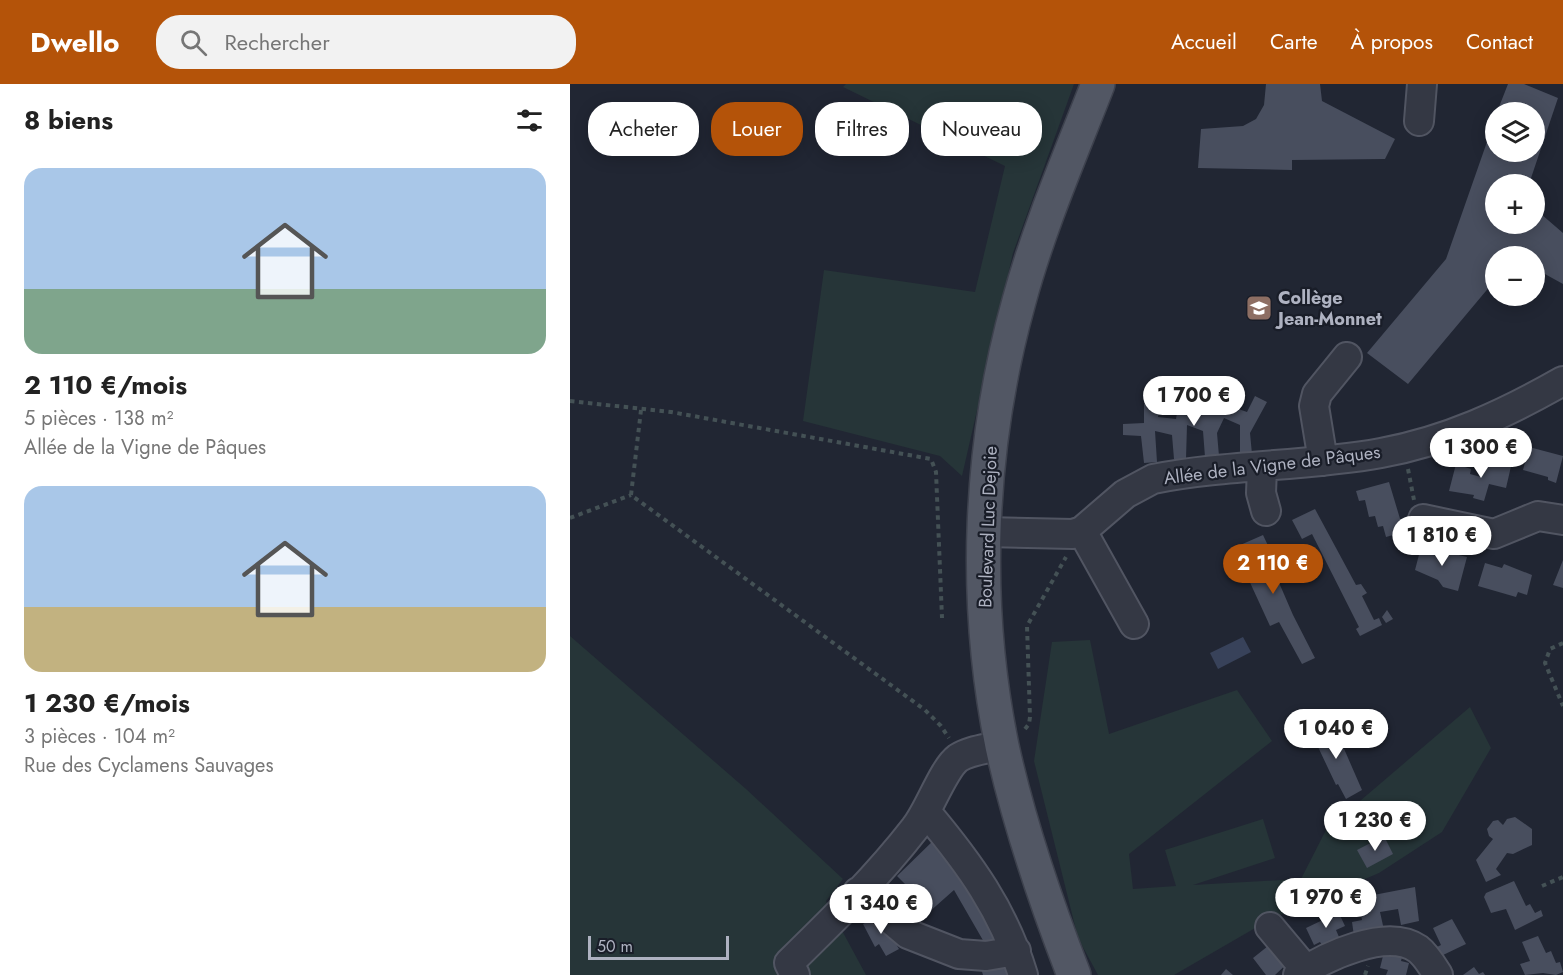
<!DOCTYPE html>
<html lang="fr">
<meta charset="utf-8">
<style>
:root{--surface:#fff;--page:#f2f2f2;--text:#222;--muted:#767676;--accent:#b45309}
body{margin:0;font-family:Jost,sans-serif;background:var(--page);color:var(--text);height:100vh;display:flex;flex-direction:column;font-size:22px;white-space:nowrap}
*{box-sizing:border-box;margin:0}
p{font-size:20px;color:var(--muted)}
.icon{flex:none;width:33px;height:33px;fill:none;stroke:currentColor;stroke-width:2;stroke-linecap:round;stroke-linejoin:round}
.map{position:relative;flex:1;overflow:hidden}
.panel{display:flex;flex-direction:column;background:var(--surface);width:570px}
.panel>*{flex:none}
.hud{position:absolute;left:18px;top:18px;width:570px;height:54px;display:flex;gap:12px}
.controls{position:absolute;left:915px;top:18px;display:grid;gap:12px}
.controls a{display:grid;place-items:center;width:60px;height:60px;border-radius:50%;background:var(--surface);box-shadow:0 3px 15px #0003;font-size:30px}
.scale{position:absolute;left:18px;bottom:15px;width:141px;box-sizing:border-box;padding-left:6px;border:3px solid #aeb2c1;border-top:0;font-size:16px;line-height:21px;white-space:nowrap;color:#aeb2c1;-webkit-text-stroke:4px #191d28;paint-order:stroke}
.price{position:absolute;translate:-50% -51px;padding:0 14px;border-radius:21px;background:#fff;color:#222;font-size:20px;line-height:39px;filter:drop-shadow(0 2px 3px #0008)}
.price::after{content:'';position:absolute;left:50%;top:36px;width:18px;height:14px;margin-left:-9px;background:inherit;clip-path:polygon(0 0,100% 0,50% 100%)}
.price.current{background:var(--accent);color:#fff}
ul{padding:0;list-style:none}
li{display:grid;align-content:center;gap:12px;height:318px;padding:0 24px}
li span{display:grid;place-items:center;height:186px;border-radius:18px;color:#555}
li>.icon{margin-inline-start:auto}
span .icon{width:108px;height:108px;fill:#fffc;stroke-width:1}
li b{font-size:26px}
h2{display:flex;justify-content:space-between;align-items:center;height:72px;padding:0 24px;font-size:26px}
.chip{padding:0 21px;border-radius:24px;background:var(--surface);box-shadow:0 3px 15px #0003;font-size:21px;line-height:54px}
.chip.current{background:var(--accent);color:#fff}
header{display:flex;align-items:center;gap:36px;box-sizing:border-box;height:84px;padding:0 30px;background:var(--accent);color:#fff}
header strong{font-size:28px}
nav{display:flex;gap:33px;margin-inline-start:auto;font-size:21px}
.search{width:420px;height:54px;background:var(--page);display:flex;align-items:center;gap:15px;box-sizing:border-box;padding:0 21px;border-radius:24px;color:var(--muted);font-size:22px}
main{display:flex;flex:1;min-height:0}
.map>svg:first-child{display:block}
.green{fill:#263538}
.water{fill:#38425a}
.building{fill:#484e5e}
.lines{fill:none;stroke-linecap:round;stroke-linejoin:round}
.minor-casing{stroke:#515562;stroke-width:32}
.major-casing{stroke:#3d414d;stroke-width:36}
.path{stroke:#445155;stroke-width:4;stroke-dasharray:4.5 4.5;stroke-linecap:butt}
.minor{stroke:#343844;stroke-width:28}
.major{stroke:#525764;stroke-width:33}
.labels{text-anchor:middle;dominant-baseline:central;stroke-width:4.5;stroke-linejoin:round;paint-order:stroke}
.poi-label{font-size:18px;font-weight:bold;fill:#aeb2c1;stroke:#191d28;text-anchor:start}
.street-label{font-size:18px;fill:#aeb2c1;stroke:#191d28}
</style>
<header>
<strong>Dwello</strong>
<div class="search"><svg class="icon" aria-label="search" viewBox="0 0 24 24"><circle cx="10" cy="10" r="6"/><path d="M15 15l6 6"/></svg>Rechercher</div>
<nav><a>Accueil</a><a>Carte</a><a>À propos</a><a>Contact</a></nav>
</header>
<main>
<section class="panel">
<h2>8 biens<svg class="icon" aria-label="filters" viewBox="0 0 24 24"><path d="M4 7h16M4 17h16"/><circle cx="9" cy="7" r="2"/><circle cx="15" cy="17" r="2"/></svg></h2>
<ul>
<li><span style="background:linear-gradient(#a9c7e8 65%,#7fa58c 0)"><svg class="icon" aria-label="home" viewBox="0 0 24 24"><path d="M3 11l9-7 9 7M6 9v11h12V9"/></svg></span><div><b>2 110 €/mois</b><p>5 pièces · 138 m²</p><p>Allée de la Vigne de Pâques</p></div></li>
<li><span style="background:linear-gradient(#a9c7e8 65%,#c2b280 0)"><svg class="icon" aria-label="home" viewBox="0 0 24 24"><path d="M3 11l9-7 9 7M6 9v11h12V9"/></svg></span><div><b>1 230 €/mois</b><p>3 pièces · 104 m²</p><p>Rue des Cyclamens Sauvages</p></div></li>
</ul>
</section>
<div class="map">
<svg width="993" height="891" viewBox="0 0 993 891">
<rect width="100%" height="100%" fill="#212633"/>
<path class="green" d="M 276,0 L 504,0 L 443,169 L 392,392 L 370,372 L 233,337 L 254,186 L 405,208 L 435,82 L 273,3 Z
M 0,552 L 176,705 L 273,795 L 256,817 L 296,891 L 0,891 Z
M 520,556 L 539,650 L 667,606 L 702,657 L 559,770 L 563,805 L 606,802 L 595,766 L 693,735 L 705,774 L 623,801 L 731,795 L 756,746 L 900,623 L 921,664 L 872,748 L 809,789 L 699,836 L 604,891 L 528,891 L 508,854 L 464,677 L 482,558 Z"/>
<path class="water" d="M 673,553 L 681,568 L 648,585 L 640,569 Z"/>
<path class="building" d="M 696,0 L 750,0 L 752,17 L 825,55 L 815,75 L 722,76 L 722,86 L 628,84 L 631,45 L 673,42 L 686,35 L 694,21 Z
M 938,0 L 954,0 L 988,14 L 959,100 L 926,100 L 926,140 L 964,140 L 964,124 L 993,149 L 993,200 L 964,184 L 964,172 L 926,172 L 926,195 L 838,300 L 797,269 L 876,175 L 925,35 L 926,68 L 964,68 L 964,28 L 927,28 Z
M 685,312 L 697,318 L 680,349 L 682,370 L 670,370 L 670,341 L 654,334 L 647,349 L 649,372 L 635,373 L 633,347 L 617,341 L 616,375 L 604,375 L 602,351 L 585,347 L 587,378 L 574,379 L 571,352 L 553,351 L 553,340 L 574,339 L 574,320 L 590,320 L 588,333 L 606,335 L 609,317 L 625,319 L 623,327 L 640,331 L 646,313 L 661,316 L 660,322 L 677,328 Z
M 959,363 L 993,372 L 986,399 L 978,396 L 978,393 L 953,386 Z
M 925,374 L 942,378 L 936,404 L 919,400 L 914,417 L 903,414 L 904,411 L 879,407 L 886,380 L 901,385 L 900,390 L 911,393 L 915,380 L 922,382 Z
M 819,398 L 834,448 L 816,453 L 813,442 L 808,443 L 805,432 L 799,433 L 795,416 L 789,417 L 786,407 Z
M 745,425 L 786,501 L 791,500 L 797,509 L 792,512 L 804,536 L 809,534 L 812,541 L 790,552 L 786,545 L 789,543 L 742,450 L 732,455 L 722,436 Z
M 693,451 L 702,470 L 698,473 L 723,531 L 745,574 L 732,580 L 709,538 L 700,542 L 677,492 L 684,489 L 668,462 Z
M 851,463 L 868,470 L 871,471 L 872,467 L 897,473 L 888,507 L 873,503 L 868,496 L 845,486 Z
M 993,476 L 993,504 L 983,501 Z
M 915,479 L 932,484 L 934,480 L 962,491 L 957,511 L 948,508 L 946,513 L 908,502 Z
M 817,526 L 823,535 L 816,539 L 812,533 Z
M 757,637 L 765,653 L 768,651 L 792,706 L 776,715 L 768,700 L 766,701 L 740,646 Z
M 945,733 L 962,745 L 962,761 L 943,770 L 937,769 L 926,785 L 931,791 L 916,798 L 906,776 L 923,755 L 919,752 L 917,745 L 923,737 L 928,736 L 933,741 L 937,735 Z
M 814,752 L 823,770 L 797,784 L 787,766 Z
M 367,753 L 434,855 L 418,865 L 384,806 L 340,845 L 313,819 L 335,800 L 327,792 Z
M 944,797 L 956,822 L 960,820 L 965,829 L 971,826 L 973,832 L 945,846 L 936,825 L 921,829 L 914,813 L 916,809 Z
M 845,803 L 849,837 L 831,841 L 828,825 L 810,828 L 814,846 L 784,852 L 782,838 L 792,836 L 788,814 Z
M 767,825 L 775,842 L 766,846 L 769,853 L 752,861 L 750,858 L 744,861 L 736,844 L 761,832 L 759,828 Z
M 309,831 L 329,865 L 316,872 L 309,860 L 305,863 L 293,840 Z
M 882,835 L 896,860 L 871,872 L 867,863 L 871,861 L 863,844 Z
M 968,852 L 976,869 L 981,867 L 986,879 L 990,878 L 993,888 L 986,891 L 973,889 L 955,891 L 950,880 L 960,877 L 952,858 Z
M 709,860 L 721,876 L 705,891 L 696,891 L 683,874 L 698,862 L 701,867 Z
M 814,868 L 832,873 L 831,877 L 839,879 L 836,891 L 816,891 L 818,886 L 810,884 Z
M 432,875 L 437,891 L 413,891 L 410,881 Z
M 904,883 L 909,890 L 913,888 L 915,891 L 893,891 Z
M 656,885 L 663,891 L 651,891 Z"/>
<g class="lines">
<defs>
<path id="minor" d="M 849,37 L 852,0
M 753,377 L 744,322 L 747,310 L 777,273
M 692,384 L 691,409 L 696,427
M 853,435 L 924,450 L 968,432 L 993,436
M 512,447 L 564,540
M 415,448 L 503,450 L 512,447 L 555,410 L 583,395 C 658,380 735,383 811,369 C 877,357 935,330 993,297
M 357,729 C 399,779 434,827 453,891
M 288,808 L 338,850 L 389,870 L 416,872 L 446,867
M 700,843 L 736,886
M 225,891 L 219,879 C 263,836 307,793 345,744 C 359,727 373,685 388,674 C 400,666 418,665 432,661
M 728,891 C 755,873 817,843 848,865 C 856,871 863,883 868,891"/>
<path id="major" d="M 504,891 C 475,816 449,740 432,662 C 402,516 409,360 449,217 C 469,143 500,72 528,0"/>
</defs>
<use href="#minor" class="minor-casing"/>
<use href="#major" class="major-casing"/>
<path class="path" d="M 0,317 L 101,328 L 361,375 L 366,388 L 372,534
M 71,326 L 61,411 L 355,626 L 371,642 L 379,654
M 838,385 L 844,416
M 0,434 L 61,411
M 993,559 L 980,565 L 975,579 L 993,622
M 455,645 L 459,640 L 460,633 L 457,542 L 496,473
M 972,802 L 993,793
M 795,891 L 798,882"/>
<use href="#minor" class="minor"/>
<use href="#major" class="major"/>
</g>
<defs>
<symbol id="school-square" viewBox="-11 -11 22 22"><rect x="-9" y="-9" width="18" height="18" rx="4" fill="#8d6e63" stroke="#191d28"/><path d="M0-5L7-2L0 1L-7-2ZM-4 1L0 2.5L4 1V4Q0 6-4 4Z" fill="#fff"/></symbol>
</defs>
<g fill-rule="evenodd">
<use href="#school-square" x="674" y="209" width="30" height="30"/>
</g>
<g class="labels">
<g class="poi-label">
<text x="708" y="214">Collège<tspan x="708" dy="21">Jean-Monnet</tspan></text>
</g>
<g class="street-label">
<text transform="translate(702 381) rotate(-7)">Allée de la Vigne de Pâques</text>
<text transform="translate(418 443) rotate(-88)">Boulevard Luc Dejoie</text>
</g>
</g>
</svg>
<div class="controls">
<a><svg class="icon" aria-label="layers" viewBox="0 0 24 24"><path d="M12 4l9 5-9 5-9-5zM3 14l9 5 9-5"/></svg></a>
<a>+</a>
<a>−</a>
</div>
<div class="scale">50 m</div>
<b class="price" style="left:624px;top:343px">1 700 €</b>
<b class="price" style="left:911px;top:395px">1 300 €</b>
<b class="price" style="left:872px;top:483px">1 810 €</b>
<b class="price current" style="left:703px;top:511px">2 110 €</b>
<b class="price" style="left:766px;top:676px">1 040 €</b>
<b class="price" style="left:805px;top:768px">1 230 €</b>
<b class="price" style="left:756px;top:845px">1 970 €</b>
<b class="price" style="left:311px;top:851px">1 340 €</b>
<div class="hud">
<a class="chip">Acheter</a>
<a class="chip current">Louer</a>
<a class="chip">Filtres</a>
<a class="chip">Nouveau</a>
</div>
</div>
</main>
